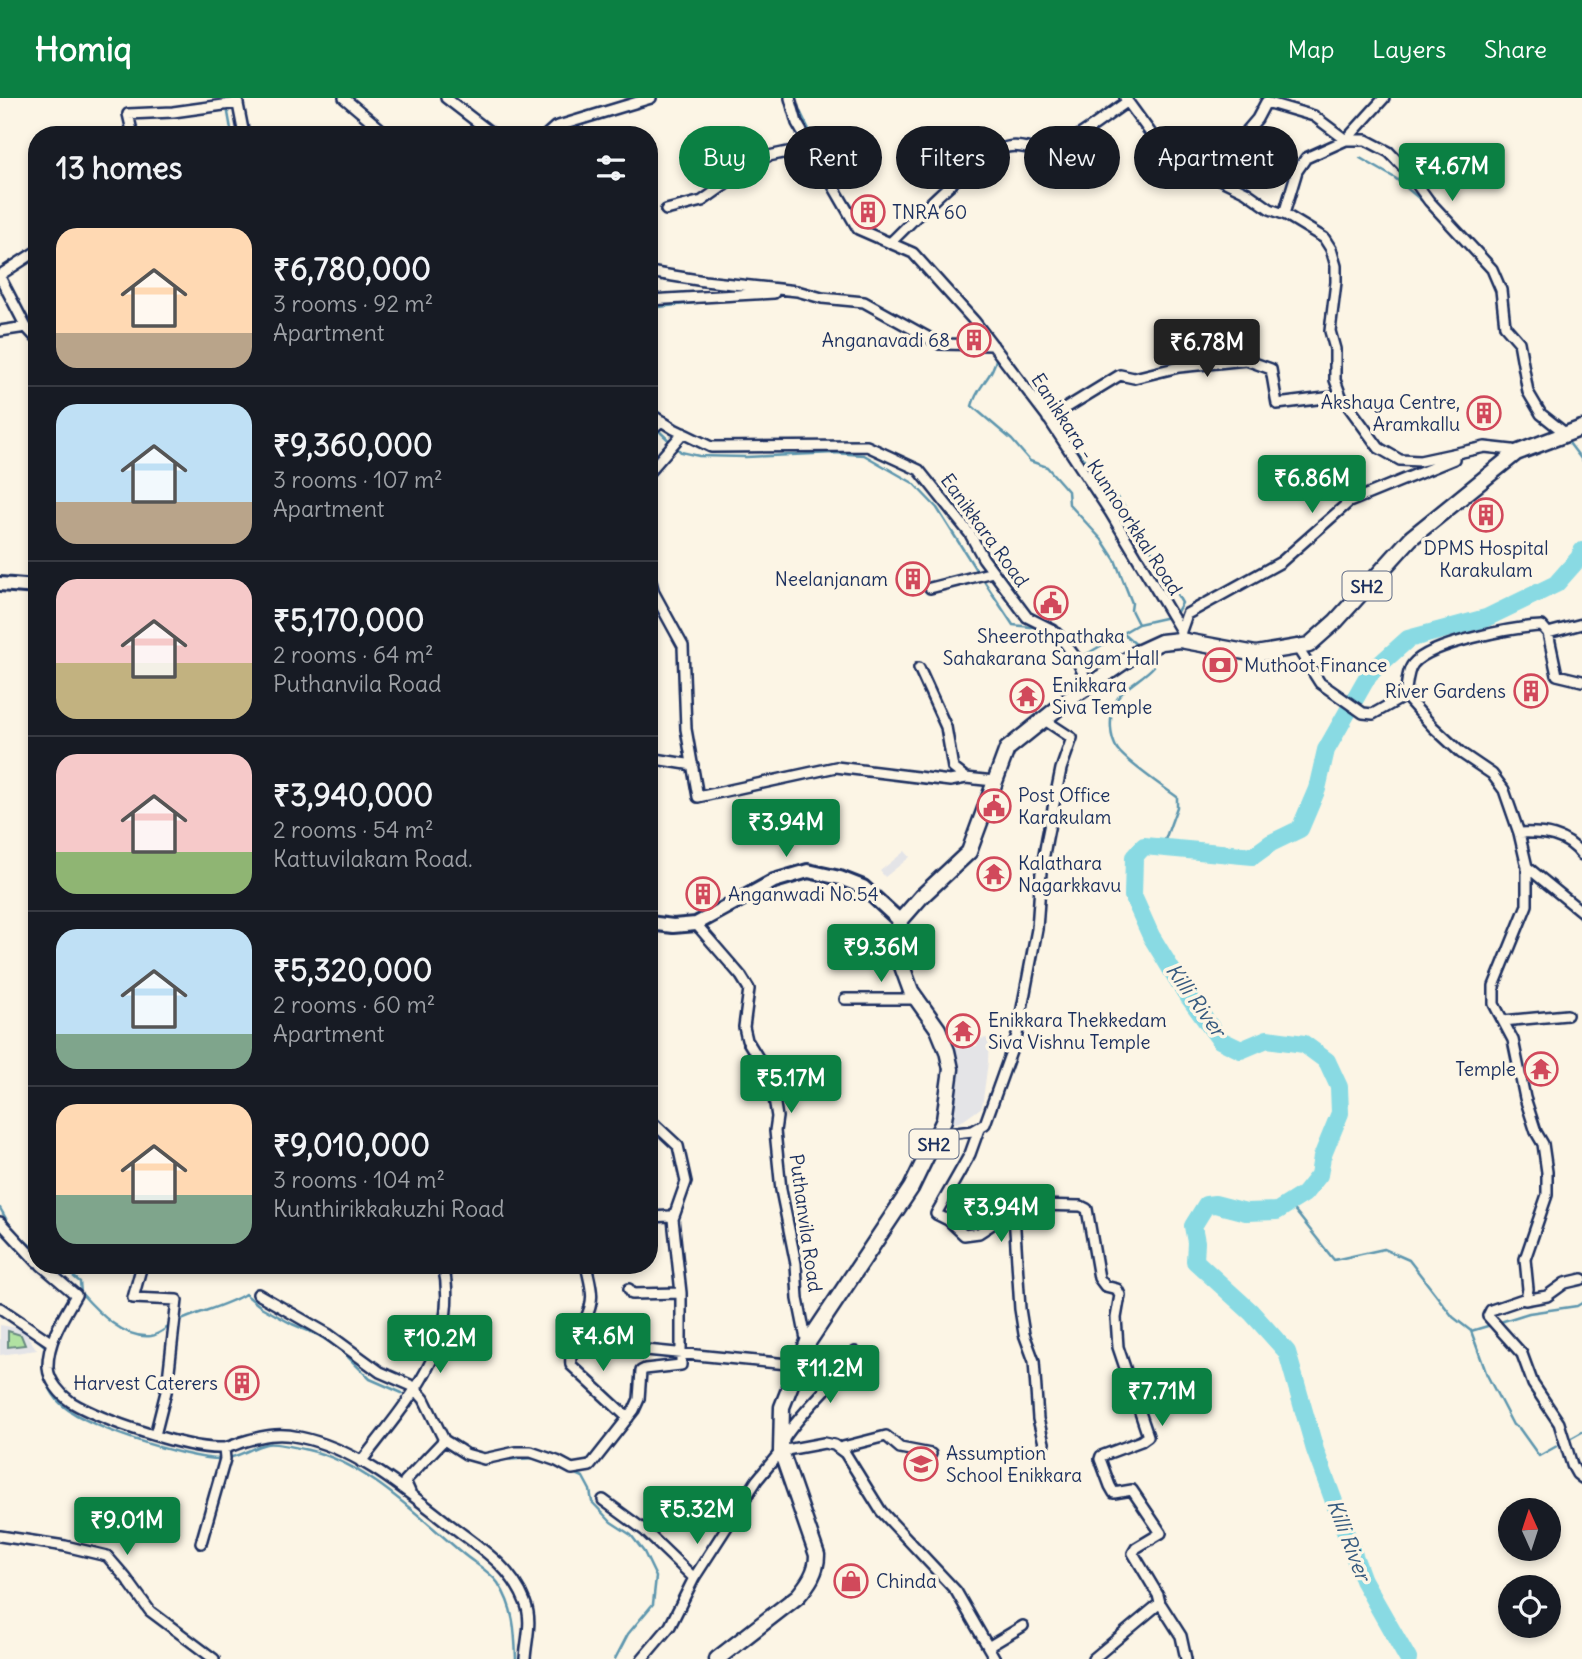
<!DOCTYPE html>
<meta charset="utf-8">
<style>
:root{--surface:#171b24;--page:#242831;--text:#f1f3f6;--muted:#9ea1a6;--line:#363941;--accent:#0b8043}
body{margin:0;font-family:Delius,sans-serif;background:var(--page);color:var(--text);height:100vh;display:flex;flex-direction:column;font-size:26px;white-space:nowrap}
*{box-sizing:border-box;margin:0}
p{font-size:23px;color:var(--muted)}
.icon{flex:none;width:38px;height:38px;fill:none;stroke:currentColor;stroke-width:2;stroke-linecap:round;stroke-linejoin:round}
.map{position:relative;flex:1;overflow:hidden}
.drawer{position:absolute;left:28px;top:28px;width:630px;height:1148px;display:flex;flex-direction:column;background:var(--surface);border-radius:28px;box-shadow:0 4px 10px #0003}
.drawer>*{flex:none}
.guide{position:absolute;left:679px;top:28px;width:665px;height:63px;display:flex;gap:14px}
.needle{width:46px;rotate:357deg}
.tools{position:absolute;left:1498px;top:1400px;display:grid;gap:14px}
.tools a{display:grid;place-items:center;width:63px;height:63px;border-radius:50%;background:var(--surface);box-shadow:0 4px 10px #0003;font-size:35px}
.price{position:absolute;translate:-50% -60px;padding:0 16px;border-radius:7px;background:var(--accent);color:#fff;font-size:23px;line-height:46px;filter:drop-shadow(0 2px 4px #0008)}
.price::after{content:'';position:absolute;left:50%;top:42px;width:21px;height:16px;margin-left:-10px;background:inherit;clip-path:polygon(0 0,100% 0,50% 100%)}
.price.on{background:#222;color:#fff}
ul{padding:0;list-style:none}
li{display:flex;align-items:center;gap:21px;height:175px;padding:0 28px}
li+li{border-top:2px solid var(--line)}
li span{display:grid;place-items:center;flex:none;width:196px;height:140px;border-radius:21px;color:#555}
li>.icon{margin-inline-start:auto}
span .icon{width:84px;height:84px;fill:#fffc;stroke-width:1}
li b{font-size:30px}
h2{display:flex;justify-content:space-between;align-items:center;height:84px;padding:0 28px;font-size:30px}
.pill{padding:0 24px;border-radius:32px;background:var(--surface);box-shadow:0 4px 10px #0003;font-size:24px;line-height:63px}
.pill.on{background:var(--accent);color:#fff}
header{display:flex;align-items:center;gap:42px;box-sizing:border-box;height:98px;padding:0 35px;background:var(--accent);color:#fff}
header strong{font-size:33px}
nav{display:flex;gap:38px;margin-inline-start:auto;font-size:24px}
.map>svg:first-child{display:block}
.built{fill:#e4e4e7}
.green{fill:#b1e2a2;stroke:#668880;stroke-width:2}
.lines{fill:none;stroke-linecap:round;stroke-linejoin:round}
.stream{stroke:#5d96ae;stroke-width:2.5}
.river{stroke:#89dae3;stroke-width:18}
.street-casing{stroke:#1b2f5e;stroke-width:14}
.secondary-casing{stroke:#1b2f5e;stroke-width:18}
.primary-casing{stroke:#1b2f5e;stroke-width:19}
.street{stroke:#fcf5e5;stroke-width:9}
.secondary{stroke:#fcf5e5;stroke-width:12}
.primary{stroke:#fcf5e5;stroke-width:14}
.labels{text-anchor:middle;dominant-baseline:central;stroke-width:7;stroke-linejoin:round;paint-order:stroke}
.shield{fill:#fcf5e5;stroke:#5e6a86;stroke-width:2}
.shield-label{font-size:18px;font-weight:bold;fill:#1b2f5e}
.poi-label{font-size:19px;fill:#1b2f5e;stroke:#fcf5e5;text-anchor:start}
.street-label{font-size:19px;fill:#1b2f5e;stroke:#fcf5e5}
.water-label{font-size:21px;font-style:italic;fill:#365a7f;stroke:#fcf5e5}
</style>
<header>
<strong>Homiq</strong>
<nav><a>Map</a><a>Layers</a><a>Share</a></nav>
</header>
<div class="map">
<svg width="1582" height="1561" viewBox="0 0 1582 1561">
<rect width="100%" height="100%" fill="#fcf5e5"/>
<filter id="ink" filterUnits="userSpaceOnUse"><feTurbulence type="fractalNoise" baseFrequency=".0143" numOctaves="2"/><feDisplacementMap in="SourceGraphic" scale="14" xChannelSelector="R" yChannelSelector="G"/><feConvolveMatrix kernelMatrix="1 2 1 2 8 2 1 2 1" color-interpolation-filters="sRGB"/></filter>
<g filter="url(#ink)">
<path class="built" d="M 905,753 L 910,759 L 885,779 L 880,773 Z
M 989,940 L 988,964 L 982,1009 L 964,1022 L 956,1025 L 945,1023 L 951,949 L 977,948 L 978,941 Z
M 0,1227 L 23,1231 L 37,1252 L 0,1257 Z"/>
<path class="green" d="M 8,1233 L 21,1237 L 25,1247 L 8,1249 Z"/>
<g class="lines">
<path class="stream" d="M 795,3 L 826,66
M 227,9 L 232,37
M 366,13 L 396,37
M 1360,60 L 1395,80 L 1428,108
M 845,99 L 869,130 L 884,138
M 921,157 L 940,178
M 774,198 L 792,197
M 649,210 L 733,201
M 997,257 C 994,278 977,288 972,308 L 1012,342 L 1030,363 L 1047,369 L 1068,393 L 1069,406 L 1102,442 L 1115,462 L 1132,505 L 1131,512 L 1138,526 L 1080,560
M 1021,277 L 1045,306 L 1073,348 L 1130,415 L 1182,505 L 1175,517
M 657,331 L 681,354 L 699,358 L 746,359 L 834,355 L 864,357 L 913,385 L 937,410 L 978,475
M 1566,341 L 1582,362
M 982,480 L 1013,527 L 1040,530
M 1138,526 L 1169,519
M 1123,535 L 1139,549
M 1145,557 L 1154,568 C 1143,581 1122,589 1115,605 C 1109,618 1109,640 1118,652 C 1128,665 1163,689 1177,699 L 1177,709 L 1162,750
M 1289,1105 L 1334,1162 L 1384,1151 L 1409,1162 L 1453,1219 L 1471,1233 L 1487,1277 L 1513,1327 L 1519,1330 L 1539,1358 L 1582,1334
M 0,1110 L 13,1133 L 37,1153
M 60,1167 L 80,1184 L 81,1195 L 79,1199
M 81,1195 C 98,1214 123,1241 151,1238 C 158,1237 165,1231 171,1227
M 177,1224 C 198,1214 228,1207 245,1196 L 261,1209 L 292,1226 L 318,1237 L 340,1251 L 370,1281 L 402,1295
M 1497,1225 L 1529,1215 L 1577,1208 L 1582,1205
M 26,1232 L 46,1249
M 1471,1233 L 1491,1227
M 55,1246 L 74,1209
M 45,1274 C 45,1283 52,1296 58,1303 C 79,1328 187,1361 221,1361 C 236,1361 252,1349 266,1346 C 274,1344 299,1350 308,1352 C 366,1365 417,1417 461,1454 C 472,1464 490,1473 498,1485 C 514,1509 515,1533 516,1561
M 429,1322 L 436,1335
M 498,1362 L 537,1360
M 572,1374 L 583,1379 L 590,1392 L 592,1404 L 611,1424 L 631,1437 L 644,1454 L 656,1479 L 653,1506 L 628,1536 L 615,1561"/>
<path class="river" d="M 1408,1561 L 1363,1482 L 1315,1352 L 1287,1254 L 1251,1214 L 1195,1163 L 1196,1144 L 1193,1128 L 1206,1107 L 1215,1106 L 1246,1114 L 1277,1113 L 1304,1096 L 1319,1077 L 1322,1059 L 1340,1015 L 1339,989 L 1327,963 L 1304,946 L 1267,941 L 1241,952 L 1220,942 L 1185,894 L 1151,838 L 1133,798 L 1134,759 L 1144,748 L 1253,758 L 1271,745 L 1300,731 L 1317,691 L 1326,652 L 1369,576 L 1408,541 L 1486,520 L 1556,486 L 1579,460 L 1582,453"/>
<defs>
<path id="street" d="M 344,0 L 388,37
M 446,0 L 494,37
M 790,0 L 797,25 L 858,131 L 913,155 L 975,224 L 1046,317 L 1110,414 L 1181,533 L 1180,542
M 1125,0 L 1152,37 L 1188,66 L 1246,94 L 1270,111 L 1286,117 L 1324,140 L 1331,151 L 1336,168 L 1336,184 L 1330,233 L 1335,251 L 1335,282 L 1341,298 L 1379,350 L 1400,362 L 1420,363 L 1485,349 L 1512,352 L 1516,355
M 237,1 L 244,37
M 133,37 L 128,16 L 173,14 L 238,5
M 546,37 L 555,29 L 651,0
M 1210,76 L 1257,21 L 1266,4 L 1314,18 L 1346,42 L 1384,0
M 666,112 L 702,103 L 764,59 L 811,49
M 1284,116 L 1297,73 L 1306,60 L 1346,42 L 1366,42 L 1389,54 L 1408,74 L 1429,103 L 1492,171 L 1501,192 L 1505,228 L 1519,244 L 1528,294 L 1541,316 L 1565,335
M 890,145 C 922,114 961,70 1002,51 C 1018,43 1032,55 1049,52 C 1070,48 1108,16 1127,4
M 649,174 L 704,183 L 797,193 L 822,200 L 864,204 L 940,246 L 993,247
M 0,177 L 37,153
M 0,179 L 26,229 L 0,233
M 649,202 L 774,195
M 26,229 L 37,241
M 649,318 L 655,319 L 674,331 L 711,349 L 867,348 L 919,372 L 970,436 L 983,460 L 1027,519 L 1053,532 L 1061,540 L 1076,560 L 1089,588
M 1048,321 L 1120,277 L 1134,280 L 1179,269 L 1246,262 L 1271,271 L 1277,306 L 1341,298
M 649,333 L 662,323
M 649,374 L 683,335
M 649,476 L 654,495 L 683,548 L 686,631 L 698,699 L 836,669 L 950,683 L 966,680
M 930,490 L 993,474
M 1181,533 L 1187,516 L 1281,464 L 1349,404 L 1454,361
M 1548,535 L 1582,526
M 1297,549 L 1320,585 L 1363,615 L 1373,616 L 1405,598 L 1433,629 L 1461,655 L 1492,676 L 1504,692 L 1519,735 L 1527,769 L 1527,807 L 1494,888 L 1494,906 L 1513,942 L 1525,1000 L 1536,1034 L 1543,1046 L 1547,1074 L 1547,1097 L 1525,1161 L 1528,1191 L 1526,1200 L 1491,1212 L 1488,1218 L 1522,1256 L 1533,1286 L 1559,1325 L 1572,1367 L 1577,1376 L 1582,1380
M 919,570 L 946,629 L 953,670 L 966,680 L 994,683
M 1405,598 C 1407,588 1407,573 1413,566 C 1430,545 1515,529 1542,528 L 1548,535 L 1557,577 L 1582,583
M 649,660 L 693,667
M 1519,735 C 1544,734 1566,736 1582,757
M 1527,769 L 1582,814
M 696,826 L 741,878 L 749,891 L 744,929 L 747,942 L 771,981 L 777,1019 L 775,1033 L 781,1092 L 796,1166 L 798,1201 L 807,1246
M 845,901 L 917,901
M 1503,923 L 1567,917
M 649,1021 L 678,1048 L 686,1084 L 673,1121
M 979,1031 L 970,1056 L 936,1116 L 948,1122 L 964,1137 L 979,1135 L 1011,1114 L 1014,1116 L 1020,1211 L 1024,1236 L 1034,1263 L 1038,1321 L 1044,1345
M 938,1037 L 973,1033 L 985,1026 L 1017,937 L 1037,831 L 1041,774 L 1047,740 L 1061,671 L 1072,640 L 1043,621
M 1014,1116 L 1018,1110 L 1034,1107 L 1081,1108 L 1087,1111 L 1099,1180 L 1105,1188 L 1117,1191 L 1120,1197 L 1116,1220 L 1118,1249 L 1148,1338 L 1141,1343 L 1101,1358 L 1100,1361 L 1110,1388 L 1114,1395 L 1132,1392 L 1161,1435 L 1136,1450 L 1133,1455 L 1158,1497 L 1160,1505 L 1093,1561
M 0,1124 L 37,1164
M 41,1167 L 76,1197 C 64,1218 47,1244 48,1270 C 49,1283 61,1297 71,1304 C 101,1322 188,1352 222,1350 C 229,1350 236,1346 242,1344 C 262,1338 278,1334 299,1339 C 357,1351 403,1390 449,1426 C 478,1448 511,1468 525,1504 C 533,1523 526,1542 525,1561
M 142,1167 L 133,1200 L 177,1202 L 167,1290 L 155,1337
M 586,1167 C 591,1190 596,1200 585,1222 L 590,1229 L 646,1252 L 798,1267
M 629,1191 L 632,1196 L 681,1195
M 258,1196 L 328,1236 L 380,1274 L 417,1290
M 1525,1202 L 1547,1198 L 1565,1185 L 1582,1181
M 0,1210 L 52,1245
M 588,1228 C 578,1238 569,1252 571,1267 L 628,1320
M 416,1292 L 424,1301 L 444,1342 L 466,1356 L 484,1361 L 516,1354 L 531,1354 L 557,1363 L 572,1371 L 590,1368 L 634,1312 L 639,1301 L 641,1273 L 645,1271 L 681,1267 L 681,1195 L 673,1121 L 670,1118 L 649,1119
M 782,1344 C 802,1311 835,1287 855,1254
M 839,1350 L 886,1338 L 900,1350 L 931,1356
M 361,1364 C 406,1305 462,1246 443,1167
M 410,1394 L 405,1383 L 444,1342
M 603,1402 L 644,1432 L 694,1480
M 0,1438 L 65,1448 L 107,1458 L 126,1480 L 150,1513 L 214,1561
M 201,1445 L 225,1361 L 224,1351
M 1160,1505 L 1181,1538 L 1186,1561
M 988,1549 L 1023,1528
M 642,1561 L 670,1528 L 694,1480 L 757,1382 L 781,1353 L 824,1345 L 834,1347 L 845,1355 L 881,1413 L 956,1493 L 995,1561"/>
<path id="secondary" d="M 0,486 L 37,489
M 649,825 L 673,828 L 696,826 L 774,783 L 808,773 L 840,780 L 863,789 L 900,823"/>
<path id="primary" d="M 717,1561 L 798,1498 C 808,1486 817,1474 817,1457 L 781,1353 L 782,1309 L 807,1246 L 911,1090 L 944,1022 L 951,971 L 947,953 L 938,931 L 911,893 L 899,860 L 897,836 L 900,823 L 921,799 L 969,754 L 1007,651 L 1068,602 L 1137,555 L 1161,544 L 1180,542 L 1256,556 L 1309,547 L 1336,523 L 1411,440 L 1516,355 L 1582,330"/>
</defs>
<use href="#street" class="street-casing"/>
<use href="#secondary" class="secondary-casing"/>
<use href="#primary" class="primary-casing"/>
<use href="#street" class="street"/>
<use href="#secondary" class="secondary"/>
<use href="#primary" class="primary"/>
</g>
</g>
<defs>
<symbol id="building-ring" viewBox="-11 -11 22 22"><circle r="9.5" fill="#fcf5e5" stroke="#d1495b" stroke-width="1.5"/><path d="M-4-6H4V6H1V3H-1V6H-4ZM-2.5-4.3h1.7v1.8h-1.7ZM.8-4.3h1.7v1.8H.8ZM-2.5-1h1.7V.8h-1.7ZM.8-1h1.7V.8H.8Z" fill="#d1495b"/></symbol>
<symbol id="civic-ring" viewBox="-11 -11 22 22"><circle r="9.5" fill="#fcf5e5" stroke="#d1495b" stroke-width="1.5"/><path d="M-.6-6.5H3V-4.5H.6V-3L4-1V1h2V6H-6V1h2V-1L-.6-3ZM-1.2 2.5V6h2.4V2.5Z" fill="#d1495b"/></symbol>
<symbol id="bank-ring" viewBox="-11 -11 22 22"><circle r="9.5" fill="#fcf5e5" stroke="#d1495b" stroke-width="1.5"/><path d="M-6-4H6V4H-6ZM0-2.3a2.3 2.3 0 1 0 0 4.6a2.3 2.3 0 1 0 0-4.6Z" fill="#d1495b"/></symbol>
<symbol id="temple-ring" viewBox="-11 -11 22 22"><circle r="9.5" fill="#fcf5e5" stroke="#d1495b" stroke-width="1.5"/><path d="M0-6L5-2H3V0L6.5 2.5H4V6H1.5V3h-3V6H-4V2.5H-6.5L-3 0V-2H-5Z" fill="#d1495b"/></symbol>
<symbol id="school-ring" viewBox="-11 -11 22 22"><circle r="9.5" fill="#fcf5e5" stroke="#d1495b" stroke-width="1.5"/><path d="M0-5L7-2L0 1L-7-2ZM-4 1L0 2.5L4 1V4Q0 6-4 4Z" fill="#d1495b"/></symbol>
<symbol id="shop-ring" viewBox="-11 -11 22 22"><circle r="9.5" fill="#fcf5e5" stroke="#d1495b" stroke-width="1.5"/><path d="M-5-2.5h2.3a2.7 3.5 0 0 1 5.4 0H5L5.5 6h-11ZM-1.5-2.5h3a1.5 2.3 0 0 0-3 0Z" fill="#d1495b"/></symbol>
</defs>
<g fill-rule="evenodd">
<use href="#building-ring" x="849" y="95" width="38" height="38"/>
<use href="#building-ring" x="955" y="223" width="38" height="38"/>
<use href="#building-ring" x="1465" y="296" width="38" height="38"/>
<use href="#building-ring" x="1467" y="398" width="38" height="38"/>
<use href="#building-ring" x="894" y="462" width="38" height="38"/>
<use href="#civic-ring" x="1032" y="486" width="38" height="38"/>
<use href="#bank-ring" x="1201" y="548" width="38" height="38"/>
<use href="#building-ring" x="1512" y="574" width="38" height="38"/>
<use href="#temple-ring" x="1008" y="579" width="38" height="38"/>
<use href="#civic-ring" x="975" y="689" width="38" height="38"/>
<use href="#temple-ring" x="975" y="757" width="38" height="38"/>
<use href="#building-ring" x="684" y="777" width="38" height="38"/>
<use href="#temple-ring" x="944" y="914" width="38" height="38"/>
<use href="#temple-ring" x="1522" y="952" width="38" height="38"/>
<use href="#building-ring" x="223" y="1266" width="38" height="38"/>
<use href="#school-ring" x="902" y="1347" width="38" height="38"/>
<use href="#shop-ring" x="832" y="1464" width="38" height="38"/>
</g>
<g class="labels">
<g class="shield">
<rect x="1342.5" y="473.5" width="49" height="29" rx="5"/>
<rect x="909.5" y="1031.5" width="49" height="29" rx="5"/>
</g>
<g class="shield-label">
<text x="1367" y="488">SH2</text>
<text x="934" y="1046">SH2</text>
</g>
<g class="poi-label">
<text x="892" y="114">TNRA 60</text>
<text x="950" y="242" text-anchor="end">Anganavadi 68</text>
<text x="1460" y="304" text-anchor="end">Akshaya Centre,<tspan x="1460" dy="22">Aramkallu</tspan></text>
<text x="1486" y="450" text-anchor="middle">DPMS Hospital<tspan x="1486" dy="22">Karakulam</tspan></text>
<text x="888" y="481" text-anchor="end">Neelanjanam</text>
<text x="1051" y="538" text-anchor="middle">Sheerothpathaka<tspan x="1051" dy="22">Sahakarana Sangam Hall</tspan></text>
<text x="1244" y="567">Muthoot Finance</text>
<text x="1052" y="587">Enikkara<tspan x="1052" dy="22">Siva Temple</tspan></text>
<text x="1506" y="593" text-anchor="end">River Gardens</text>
<text x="1018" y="697">Post Office<tspan x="1018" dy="22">Karakulam</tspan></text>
<text x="1018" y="765">Kalathara<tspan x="1018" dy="22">Nagarkkavu</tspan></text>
<text x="728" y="796">Anganwadi No.54</text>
<text x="988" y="922">Enikkara Thekkedam<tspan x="988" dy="22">Siva Vishnu Temple</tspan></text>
<text x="1516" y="971" text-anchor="end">Temple</text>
<text x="218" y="1285" text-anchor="end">Harvest Caterers</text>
<text x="946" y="1355">Assumption<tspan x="946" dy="22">School Enikkara</tspan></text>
<text x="876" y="1483">Chinda</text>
</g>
<g class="street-label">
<text transform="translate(1107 386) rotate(57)">Eanikkara - Kunnoorkkal Road</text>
<text transform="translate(985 432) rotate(54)">Eanikkara Road</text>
<text transform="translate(806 1125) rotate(82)">Puthanvila Road</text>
</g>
<g class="water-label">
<text transform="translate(1196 902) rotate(54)">Killi River</text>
<text transform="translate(1349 1442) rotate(69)">Killi River</text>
</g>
</g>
</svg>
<div class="tools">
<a><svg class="needle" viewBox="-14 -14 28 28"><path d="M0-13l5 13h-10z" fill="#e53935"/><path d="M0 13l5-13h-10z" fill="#9ea1a6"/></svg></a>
<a><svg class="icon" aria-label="locate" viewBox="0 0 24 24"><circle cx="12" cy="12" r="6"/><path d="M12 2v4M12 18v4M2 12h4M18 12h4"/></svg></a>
</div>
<b class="price" style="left:1452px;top:105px">₹4.67M</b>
<b class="price on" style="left:1207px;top:281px">₹6.78M</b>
<b class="price" style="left:1312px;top:417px">₹6.86M</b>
<b class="price" style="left:786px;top:761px">₹3.94M</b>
<b class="price" style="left:881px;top:886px">₹9.36M</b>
<b class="price" style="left:791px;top:1017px">₹5.17M</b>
<b class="price" style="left:1001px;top:1146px">₹3.94M</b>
<b class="price" style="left:603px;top:1275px">₹4.6M</b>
<b class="price" style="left:440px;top:1277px">₹10.2M</b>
<b class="price" style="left:830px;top:1307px">₹11.2M</b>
<b class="price" style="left:1162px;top:1330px">₹7.71M</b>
<b class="price" style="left:697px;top:1448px">₹5.32M</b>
<b class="price" style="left:127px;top:1459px">₹9.01M</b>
<div class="guide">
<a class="pill on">Buy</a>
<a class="pill">Rent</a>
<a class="pill">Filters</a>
<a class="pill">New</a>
<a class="pill">Apartment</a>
</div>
<section class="drawer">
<h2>13 homes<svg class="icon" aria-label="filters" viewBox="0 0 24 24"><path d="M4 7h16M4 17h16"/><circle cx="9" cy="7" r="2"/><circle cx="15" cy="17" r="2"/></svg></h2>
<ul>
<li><span style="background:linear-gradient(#ffd9b3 75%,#b9a48a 0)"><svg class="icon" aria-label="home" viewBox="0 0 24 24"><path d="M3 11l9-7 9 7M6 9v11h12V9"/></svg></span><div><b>₹6,780,000</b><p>3 rooms · 92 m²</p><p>Apartment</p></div></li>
<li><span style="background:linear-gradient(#bfe0f5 70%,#b9a48a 0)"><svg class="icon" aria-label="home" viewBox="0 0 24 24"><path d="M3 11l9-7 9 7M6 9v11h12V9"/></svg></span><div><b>₹9,360,000</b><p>3 rooms · 107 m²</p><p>Apartment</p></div></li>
<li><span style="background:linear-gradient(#f6c9c9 60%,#c2b280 0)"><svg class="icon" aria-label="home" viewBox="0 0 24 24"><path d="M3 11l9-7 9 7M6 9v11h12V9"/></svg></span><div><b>₹5,170,000</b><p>2 rooms · 64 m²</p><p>Puthanvila Road</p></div></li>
<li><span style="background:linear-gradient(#f6c9c9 70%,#8fb573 0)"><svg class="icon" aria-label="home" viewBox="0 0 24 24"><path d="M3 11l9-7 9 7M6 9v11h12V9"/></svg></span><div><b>₹3,940,000</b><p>2 rooms · 54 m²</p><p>Kattuvilakam Road.</p></div></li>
<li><span style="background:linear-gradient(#bfe0f5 75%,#7fa58c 0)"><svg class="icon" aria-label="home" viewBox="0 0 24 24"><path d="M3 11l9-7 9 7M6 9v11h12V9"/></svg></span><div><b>₹5,320,000</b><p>2 rooms · 60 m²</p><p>Apartment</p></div></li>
<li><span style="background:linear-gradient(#ffd9b3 65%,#7fa58c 0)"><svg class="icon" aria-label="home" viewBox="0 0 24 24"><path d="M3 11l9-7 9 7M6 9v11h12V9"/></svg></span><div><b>₹9,010,000</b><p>3 rooms · 104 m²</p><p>Kunthirikkakuzhi Road</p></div></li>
</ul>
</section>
</div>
